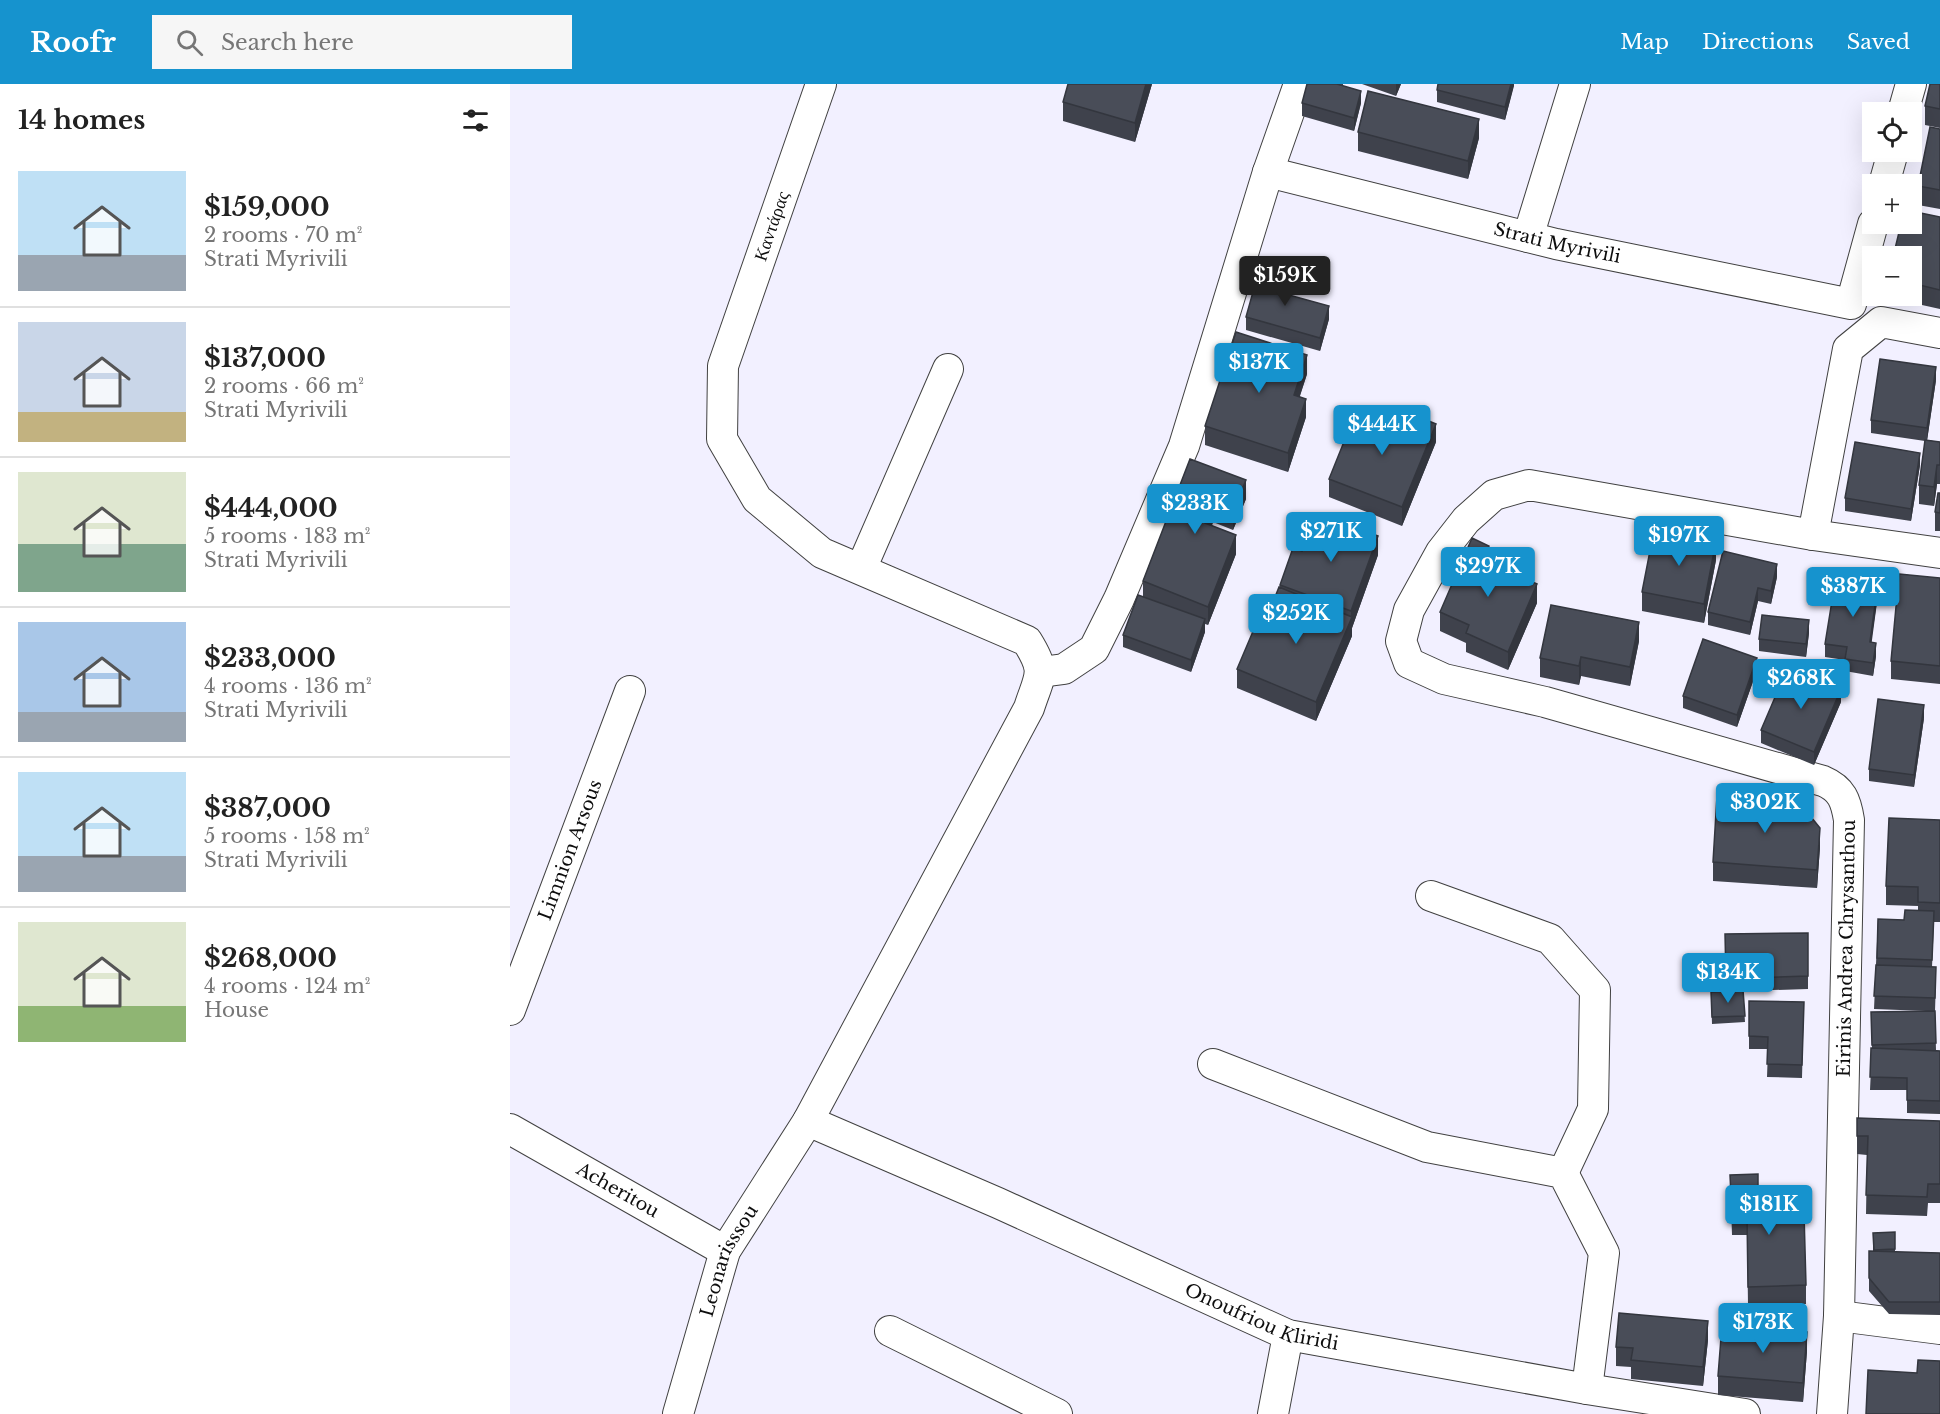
<!DOCTYPE html>
<meta charset="utf-8">
<style>
:root{--surface:#fff;--page:#f6f6f6;--text:#222;--muted:#767676;--line:#e0e0e0;--accent:#1693ce}
body{margin:0;font-family:"Libre Baskerville",serif;background:var(--page);color:var(--text);height:100vh;display:flex;flex-direction:column;font-size:22px;white-space:nowrap}
*{box-sizing:border-box;margin:0}
p{font-size:20px;color:var(--muted)}
.icon{flex:none;width:33px;height:33px;fill:none;stroke:currentColor;stroke-width:2;stroke-linecap:round;stroke-linejoin:round}
.map{position:relative;flex:1;overflow:hidden}
.side{display:flex;flex-direction:column;background:var(--surface);width:510px}
.side>*{flex:none}
.buttons{position:absolute;left:1352px;top:18px;display:grid;gap:12px}
.buttons a{display:grid;place-items:center;width:60px;height:60px;border-radius:0px;background:var(--surface);box-shadow:0 6px 24px #0002;font-size:30px}
.price{position:absolute;translate:-50% -51px;padding:0 14px;border-radius:6px;background:var(--accent);color:#fff;font-size:20px;line-height:39px;filter:drop-shadow(0 2px 3px #0008)}
.price::after{content:'';position:absolute;left:50%;top:36px;width:18px;height:14px;margin-left:-9px;background:inherit;clip-path:polygon(0 0,100% 0,50% 100%)}
.price.current{background:#222;color:#fff}
ul{padding:0;list-style:none}
li{display:flex;align-items:center;gap:18px;height:150px;padding:0 18px}
li+li{border-top:2px solid var(--line)}
li span{display:grid;place-items:center;flex:none;width:168px;height:120px;border-radius:0px;color:#555}
li>.icon{margin-inline-start:auto}
span .icon{width:72px;height:72px;fill:#fffc;stroke-width:1}
li b{font-size:26px}
h2{display:flex;justify-content:space-between;align-items:center;height:72px;padding:0 18px;font-size:26px}
header{display:flex;align-items:center;gap:36px;box-sizing:border-box;height:84px;padding:0 30px;background:var(--accent);color:#fff}
header strong{font-size:28px}
nav{display:flex;gap:33px;margin-inline-start:auto;font-size:21px}
.search{width:420px;height:54px;background:var(--page);display:flex;align-items:center;gap:15px;box-sizing:border-box;padding:0 21px;border-radius:0px;color:var(--muted);font-size:22px}
main{display:flex;flex:1;min-height:0}
.map>svg:first-child{display:block}
.lines{fill:none;stroke-linecap:round;stroke-linejoin:round}
.minor-casing{stroke:#414141;stroke-width:32}
.minor{stroke:#fff;stroke-width:30}
.wall{fill:#3f424c}
.shaded-wall{fill:#33363e}
.building{fill:#494d58;stroke:#33363e;stroke-width:1.5}
.labels{text-anchor:middle;dominant-baseline:central;stroke-width:6;stroke-linejoin:round;paint-order:stroke}
.street-label{font-size:18px;fill:#0e0e0e;stroke:#fff}
</style>
<header>
<strong>Roofr</strong>
<div class="search"><svg class="icon" aria-label="search" viewBox="0 0 24 24"><circle cx="10" cy="10" r="6"/><path d="M15 15l6 6"/></svg>Search here</div>
<nav><a>Map</a><a>Directions</a><a>Saved</a></nav>
</header>
<main>
<section class="side">
<h2>14 homes<svg class="icon" aria-label="filters" viewBox="0 0 24 24"><path d="M4 7h16M4 17h16"/><circle cx="9" cy="7" r="2"/><circle cx="15" cy="17" r="2"/></svg></h2>
<ul>
<li><span style="background:linear-gradient(#bfe0f5 70%,#9aa5b1 0)"><svg class="icon" aria-label="home" viewBox="0 0 24 24"><path d="M3 11l9-7 9 7M6 9v11h12V9"/></svg></span><div><b>$159,000</b><p>2 rooms · 70 m²</p><p>Strati Myrivili</p></div></li>
<li><span style="background:linear-gradient(#c9d6e8 75%,#c2b280 0)"><svg class="icon" aria-label="home" viewBox="0 0 24 24"><path d="M3 11l9-7 9 7M6 9v11h12V9"/></svg></span><div><b>$137,000</b><p>2 rooms · 66 m²</p><p>Strati Myrivili</p></div></li>
<li><span style="background:linear-gradient(#dfe7d0 60%,#7fa58c 0)"><svg class="icon" aria-label="home" viewBox="0 0 24 24"><path d="M3 11l9-7 9 7M6 9v11h12V9"/></svg></span><div><b>$444,000</b><p>5 rooms · 183 m²</p><p>Strati Myrivili</p></div></li>
<li><span style="background:linear-gradient(#a9c7e8 75%,#9aa5b1 0)"><svg class="icon" aria-label="home" viewBox="0 0 24 24"><path d="M3 11l9-7 9 7M6 9v11h12V9"/></svg></span><div><b>$233,000</b><p>4 rooms · 136 m²</p><p>Strati Myrivili</p></div></li>
<li><span style="background:linear-gradient(#bfe0f5 70%,#9aa5b1 0)"><svg class="icon" aria-label="home" viewBox="0 0 24 24"><path d="M3 11l9-7 9 7M6 9v11h12V9"/></svg></span><div><b>$387,000</b><p>5 rooms · 158 m²</p><p>Strati Myrivili</p></div></li>
<li><span style="background:linear-gradient(#dfe7d0 70%,#8fb573 0)"><svg class="icon" aria-label="home" viewBox="0 0 24 24"><path d="M3 11l9-7 9 7M6 9v11h12V9"/></svg></span><div><b>$268,000</b><p>4 rooms · 124 m²</p><p>House</p></div></li>
</ul>
</section>
<div class="map">
<svg width="1430" height="1330" viewBox="0 0 1430 1330">
<rect width="100%" height="100%" fill="#f2f0ff"/>
<g class="lines">
<defs>
<g id="minor">
<path d="M 1393,28 L 1401,0"/>
<path id="s1" d="M 758,88 L 1046,160 L 1341,220 L 1363,140"/>
<path d="M 1374,100 L 1383,68"/>
<path d="M 1018,153 L 1065,0"/>
<path d="M 1303,451 L 1338,265 L 1371,238 L 1430,249"/>
<path d="M 351,485 L 438,285"/>
<path d="M 531,588 L 554,585 L 584,565 L 609,515 L 674,362 L 758,88 L 789,0"/>
<path d="M 921,812 L 1040,855 L 1085,906 L 1083,1025 L 1053,1089"/>
<path id="s2" d="M 0,926 L 120,607"/>
<path d="M 703,980 L 917,1063 L 1053,1089 L 1094,1169 L 1077,1305"/>
<path id="s3" d="M 298,1037 L 488,1119 L 778,1251 L 1077,1305 L 1235,1330"/>
<path id="s4" d="M 0,1045 L 215,1167"/>
<path d="M 1329,1232 L 1430,1245"/>
<path d="M 380,1247 L 547,1330"/>
<path id="s5" d="M 168,1330 L 215,1167 L 298,1037 L 519,624 C 530,590 537,589 517,557 L 312,469 L 247,415 L 212,355 L 213,282 L 311,0"/>
<path d="M 763,1330 L 778,1251"/>
<path id="s6" d="M 1322,1330 L 1329,1232 L 1339,736 C 1336,717 1332,705 1313,697 L 1035,618 L 934,595 L 899,579 L 891,557 L 899,526 L 931,468 L 956,436 L 984,411 L 1019,401 L 1303,451 L 1430,469"/>
</g>
</defs>
<use href="#minor" class="minor-casing"/>
<use href="#minor" class="minor"/>
</g>
<path class="wall" d="M 642,0 L 625,58 L 553,37 L 553,18 Z
M 797,0 L 833,0 L 833,2 L 851,19 L 844,47 L 792,32 L 792,19 Z
M 852,0 L 891,0 L 886,12 Z
M 1004,0 L 995,36 L 927,18 L 927,6 Z
M 1430,0 L 1430,44 L 1415,41 L 1415,22 Z
M 1430,45 L 1430,125 L 1408,121 L 1408,102 Z
M 848,48 L 969,54 L 958,95 L 848,67 Z
M 1430,133 L 1430,225 L 1394,217 L 1394,212 L 1401,212 L 1401,172 L 1384,172 L 1384,169 Z
M 773,202 L 771,209 L 819,235 L 810,267 L 736,246 L 736,233 Z
M 797,290 L 790,312 L 796,333 L 778,388 L 695,361 L 695,342 Z
M 1426,296 L 1417,356 L 1430,358 L 1430,400 L 1427,400 L 1424,422 L 1409,420 L 1409,401 L 1415,357 L 1361,349 L 1361,336 Z
M 926,358 L 892,442 L 819,413 L 819,395 Z
M 680,375 L 736,415 L 723,446 L 703,438 L 702,442 L 726,470 L 698,541 L 695,540 L 695,548 L 681,588 L 613,563 L 613,551 L 633,513 L 633,497 Z
M 1410,381 L 1401,437 L 1335,427 L 1335,414 Z
M 1430,409 L 1430,447 L 1425,447 L 1425,428 Z
M 792,467 L 868,471 L 842,544 L 842,552 L 806,637 L 727,604 L 727,585 L 754,541 L 770,501 Z
M 1206,476 L 1194,539 L 1132,527 L 1132,508 Z
M 979,479 L 1027,519 L 998,586 L 956,568 L 956,559 L 930,547 L 930,528 Z
M 1267,493 L 1261,520 L 1248,517 L 1240,551 L 1198,541 L 1198,528 Z
M 1430,494 L 1430,600 L 1381,595 L 1381,577 Z
M 1368,511 L 1361,558 L 1366,572 L 1363,592 L 1335,587 L 1335,576 L 1315,573 L 1315,560 Z
M 1299,549 L 1296,573 L 1249,567 L 1249,555 Z
M 1129,557 L 1120,602 L 1071,592 L 1069,601 L 1030,593 L 1030,574 Z
M 1247,586 L 1227,643 L 1173,624 L 1173,612 Z
M 1331,618 L 1304,681 L 1251,659 L 1251,646 Z
M 1414,634 L 1404,703 L 1359,697 L 1359,685 Z
M 1430,736 L 1430,838 L 1424,838 L 1422,883 L 1426,896 L 1425,927 L 1426,966 L 1430,967 L 1430,1030 L 1397,1029 L 1397,1006 L 1360,1006 L 1362,964 L 1361,928 L 1416,927 L 1364,925 L 1368,835 L 1394,836 L 1408,827 L 1408,822 L 1376,821 L 1376,802 Z
M 1310,763 L 1307,804 L 1203,797 L 1203,778 Z
M 1298,849 L 1298,905 L 1233,907 L 1235,938 L 1202,940 L 1201,908 L 1216,907 L 1215,850 Z
M 1239,917 L 1294,918 L 1292,994 L 1257,993 L 1258,965 L 1239,965 Z
M 1347,1034 L 1430,1037 L 1430,1119 L 1418,1119 L 1417,1132 L 1356,1130 L 1357,1071 L 1347,1070 Z
M 1220,1091 L 1248,1109 L 1264,1130 L 1296,1201 L 1296,1220 L 1238,1221 L 1237,1151 L 1222,1151 Z
M 1385,1148 L 1385,1168 L 1430,1169 L 1430,1231 L 1379,1230 L 1359,1207 L 1359,1167 L 1363,1168 L 1363,1149 Z
M 1198,1256 L 1193,1302 L 1121,1295 L 1121,1283 L 1106,1282 L 1106,1263 Z
M 1297,1267 L 1293,1318 L 1208,1311 L 1208,1292 Z"/>
<path class="shaded-wall" d="M 636,0 L 642,0 L 625,58 L 625,39 Z
M 886,0 L 891,0 L 886,12 Z
M 1001,0 L 1004,0 L 1004,2 L 995,36 L 995,23 Z
M 851,7 L 851,19 L 844,47 L 844,34 Z
M 969,35 L 969,54 L 958,95 L 958,77 Z
M 773,190 L 773,202 L 768,221 L 768,208 Z
M 819,222 L 819,235 L 810,267 L 810,254 Z
M 797,271 L 797,290 L 784,329 L 784,311 Z
M 1426,283 L 1426,296 L 1417,357 L 1417,344 Z
M 796,315 L 796,333 L 778,388 L 778,369 Z
M 926,340 L 926,358 L 892,442 L 892,423 Z
M 1410,369 L 1410,381 L 1401,437 L 1401,425 Z
M 1427,381 L 1427,400 L 1424,422 L 1424,403 Z
M 736,396 L 736,415 L 723,446 L 723,427 Z
M 703,419 L 703,438 L 695,458 L 695,439 Z
M 726,451 L 726,470 L 698,541 L 698,523 Z
M 868,452 L 868,471 L 842,544 L 842,552 L 806,637 L 806,618 L 841,535 L 841,527 Z
M 1206,457 L 1206,476 L 1194,539 L 1194,520 Z
M 979,462 L 979,481 L 973,476 Z
M 1267,480 L 1267,493 L 1261,520 L 1261,507 Z
M 1368,499 L 1368,511 L 1360,571 L 1360,558 Z
M 1027,500 L 1027,519 L 998,586 L 998,568 Z
M 1248,504 L 1248,517 L 1240,551 L 1240,538 Z
M 695,535 L 695,548 L 681,588 L 681,576 Z
M 1299,536 L 1299,549 L 1296,573 L 1296,560 Z
M 1129,538 L 1129,557 L 1120,602 L 1120,583 Z
M 1366,559 L 1366,572 L 1363,592 L 1363,579 Z
M 1071,573 L 1071,592 L 1069,601 L 1069,582 Z
M 1247,574 L 1247,586 L 1227,643 L 1227,631 Z
M 1331,605 L 1331,618 L 1304,681 L 1304,668 Z
M 1414,621 L 1414,634 L 1404,703 L 1404,691 Z
M 1310,744 L 1310,763 L 1307,804 L 1307,786 Z
M 1198,1237 L 1198,1256 L 1193,1302 L 1193,1283 Z
M 1297,1248 L 1297,1267 L 1293,1318 L 1293,1299 Z"/>
<path class="building" d="M 558,0 L 636,0 L 625,39 L 553,18 Z
M 797,0 L 827,0 L 851,7 L 844,34 L 792,19 Z
M 928,0 L 1001,0 L 995,23 L 927,6 Z
M 1420,0 L 1430,0 L 1430,25 L 1415,22 Z
M 858,7 L 969,35 L 958,77 L 848,48 Z
M 1420,43 L 1430,45 L 1430,106 L 1408,102 Z
M 1401,127 L 1430,133 L 1430,206 L 1401,199 L 1401,172 L 1384,169 L 1391,140 L 1401,140 Z
M 750,183 L 773,190 L 768,208 L 819,222 L 810,254 L 736,233 Z
M 726,248 L 797,271 L 784,311 L 796,315 L 778,369 L 695,342 Z
M 1370,275 L 1426,283 L 1417,344 L 1361,336 Z
M 848,323 L 899,343 L 904,331 L 926,340 L 892,423 L 819,395 Z
M 1415,356 L 1430,358 L 1430,381 L 1427,381 L 1424,403 L 1409,401 Z
M 1345,358 L 1410,369 L 1401,425 L 1335,414 Z
M 680,375 L 736,396 L 723,427 L 703,419 L 695,439 L 726,451 L 698,523 L 633,497 Z
M 1428,409 L 1430,409 L 1430,429 L 1425,428 Z
M 806,430 L 868,452 L 841,527 L 770,501 L 783,464 L 792,467 Z
M 1144,446 L 1206,457 L 1194,520 L 1132,508 Z
M 962,454 L 979,462 L 973,476 L 1027,500 L 998,568 L 956,549 L 959,541 L 930,528 Z
M 1213,467 L 1267,480 L 1261,507 L 1248,504 L 1240,538 L 1198,528 Z
M 1389,490 L 1430,494 L 1430,582 L 1381,577 Z
M 1326,492 L 1368,499 L 1360,558 L 1366,559 L 1363,579 L 1335,575 L 1337,563 L 1315,560 Z
M 769,503 L 842,533 L 806,618 L 727,585 L 747,538 L 754,541 Z
M 628,511 L 695,535 L 681,576 L 613,551 Z
M 1041,521 L 1129,538 L 1120,583 L 1071,573 L 1069,582 L 1030,574 Z
M 1252,531 L 1299,536 L 1296,560 L 1249,555 Z
M 1193,555 L 1247,574 L 1227,631 L 1173,612 Z
M 1278,583 L 1331,605 L 1304,668 L 1251,646 Z
M 1368,615 L 1414,621 L 1404,691 L 1359,685 Z
M 1207,712 L 1289,718 L 1310,744 L 1307,786 L 1203,778 Z
M 1379,734 L 1430,736 L 1430,819 L 1408,818 L 1408,803 L 1376,802 Z
M 1395,826 L 1424,827 L 1422,876 L 1367,874 L 1368,835 L 1394,836 Z
M 1298,849 L 1298,892 L 1216,895 L 1215,850 Z
M 1366,881 L 1426,883 L 1425,914 L 1364,912 Z
M 1233,906 L 1235,932 L 1202,933 L 1201,908 Z
M 1239,917 L 1294,918 L 1292,981 L 1257,980 L 1258,953 L 1239,952 Z
M 1425,927 L 1426,959 L 1362,961 L 1361,928 Z
M 1361,964 L 1430,967 L 1430,1017 L 1397,1016 L 1397,994 L 1360,993 Z
M 1347,1034 L 1430,1037 L 1430,1100 L 1418,1100 L 1417,1113 L 1356,1111 L 1358,1052 L 1347,1052 Z
M 1248,1090 L 1248,1109 L 1263,1109 L 1264,1130 L 1294,1129 L 1296,1201 L 1238,1203 L 1237,1132 L 1222,1132 L 1220,1091 Z
M 1385,1148 L 1385,1165 L 1364,1166 L 1363,1149 Z
M 1359,1167 L 1430,1169 L 1430,1218 L 1379,1218 L 1359,1194 Z
M 1109,1229 L 1198,1237 L 1193,1283 L 1121,1276 L 1123,1264 L 1106,1263 Z
M 1212,1241 L 1297,1248 L 1293,1299 L 1208,1292 Z
M 1408,1276 L 1430,1277 L 1430,1330 L 1356,1330 L 1358,1286 L 1407,1289 Z"/>
<g class="labels">
<g class="street-label">
<text stroke="none"><textPath href="#s5" startOffset="1462">Καντάρας</textPath></text>
<text stroke="none"><textPath href="#s1" startOffset="298">Strati Myrivili</textPath></text>
<text stroke="none"><textPath href="#s2" startOffset="171">Limnion Arsous</textPath></text>
<text stroke="none"><textPath href="#s6" startOffset="466">Eirinis Andrea Chrysanthou</textPath></text>
<text stroke="none"><textPath href="#s4" startOffset="124">Acheritou</textPath></text>
<text stroke="none"><textPath href="#s5" startOffset="162">Leonarisssou</textPath></text>
<text stroke="none"><textPath href="#s3" startOffset="495">Onoufriou Kliridi</textPath></text>
</g>
</g>
</svg>
<div class="buttons">
<a><svg class="icon" aria-label="locate" viewBox="0 0 24 24"><circle cx="12" cy="12" r="6"/><path d="M12 2v4M12 18v4M2 12h4M18 12h4"/></svg></a>
<a>+</a>
<a>−</a>
</div>
<b class="price current" style="left:775px;top:223px">$159K</b>
<b class="price" style="left:749px;top:310px">$137K</b>
<b class="price" style="left:872px;top:372px">$444K</b>
<b class="price" style="left:685px;top:451px">$233K</b>
<b class="price" style="left:821px;top:479px">$271K</b>
<b class="price" style="left:1169px;top:483px">$197K</b>
<b class="price" style="left:978px;top:514px">$297K</b>
<b class="price" style="left:1343px;top:534px">$387K</b>
<b class="price" style="left:786px;top:561px">$252K</b>
<b class="price" style="left:1291px;top:626px">$268K</b>
<b class="price" style="left:1255px;top:750px">$302K</b>
<b class="price" style="left:1218px;top:920px">$134K</b>
<b class="price" style="left:1259px;top:1152px">$181K</b>
<b class="price" style="left:1253px;top:1270px">$173K</b>
</div>
</main>
